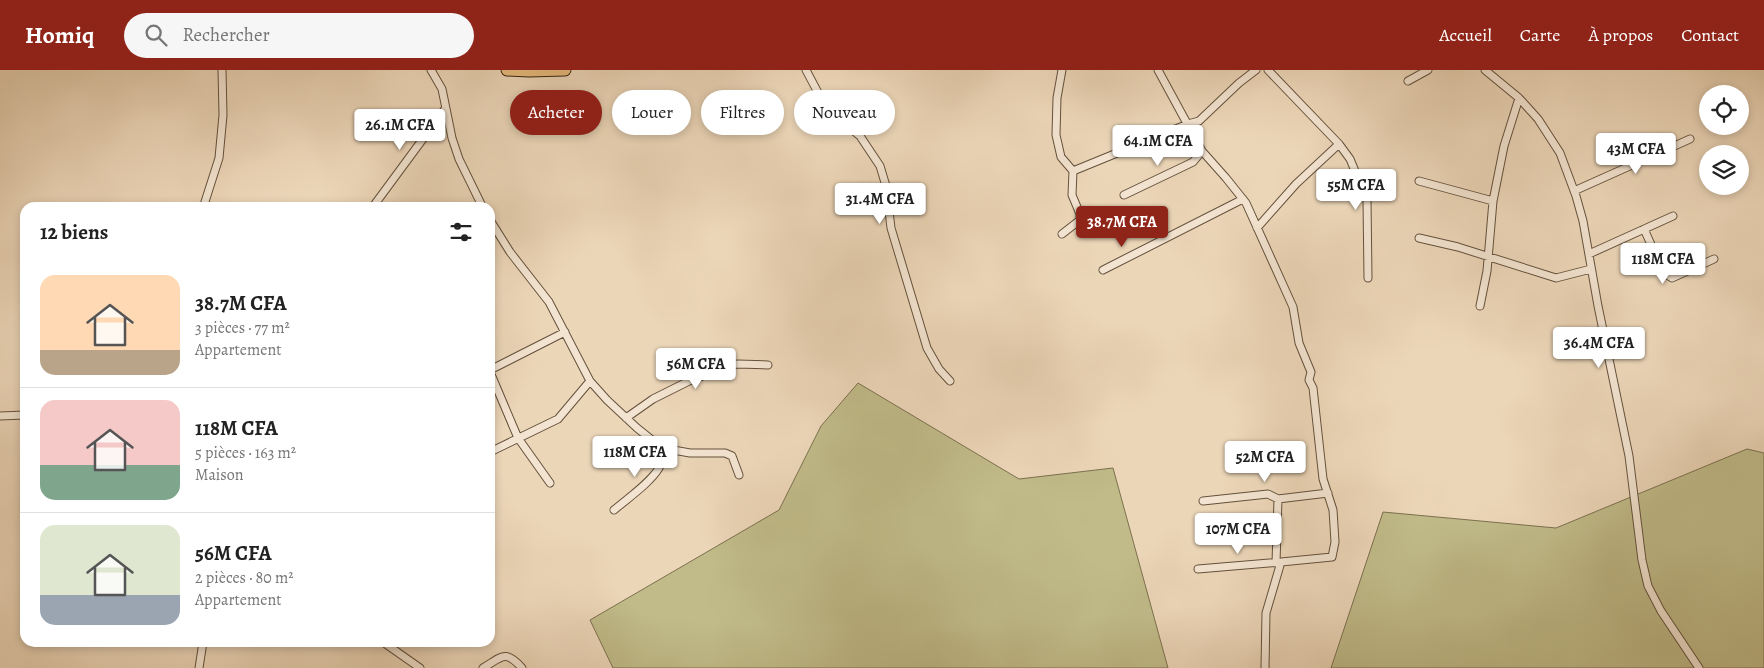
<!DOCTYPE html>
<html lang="fr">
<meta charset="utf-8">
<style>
:root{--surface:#fff;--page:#f6f6f6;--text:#222;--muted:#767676;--line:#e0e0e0;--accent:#8f2418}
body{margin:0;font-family:Alegreya,serif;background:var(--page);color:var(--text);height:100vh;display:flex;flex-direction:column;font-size:19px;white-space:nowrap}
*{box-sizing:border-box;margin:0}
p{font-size:16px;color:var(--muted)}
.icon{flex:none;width:28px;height:28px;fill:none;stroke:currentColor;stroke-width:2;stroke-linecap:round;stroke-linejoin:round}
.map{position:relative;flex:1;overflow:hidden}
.details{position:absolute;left:20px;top:132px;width:475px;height:445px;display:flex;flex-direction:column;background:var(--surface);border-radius:15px;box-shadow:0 2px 8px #0003}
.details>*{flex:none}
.guide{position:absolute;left:510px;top:20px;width:475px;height:45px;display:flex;gap:10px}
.tools{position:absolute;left:1699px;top:15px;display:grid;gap:10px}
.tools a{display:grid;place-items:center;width:50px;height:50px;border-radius:50%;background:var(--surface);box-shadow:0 2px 8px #0003;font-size:25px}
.price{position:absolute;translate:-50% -42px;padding:0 11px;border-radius:5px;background:#fff;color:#222;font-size:16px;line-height:32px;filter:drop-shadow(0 1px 2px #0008)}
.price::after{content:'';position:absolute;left:50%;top:30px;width:15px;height:11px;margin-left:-8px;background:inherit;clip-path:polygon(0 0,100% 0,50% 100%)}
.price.current{background:var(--accent);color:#fff}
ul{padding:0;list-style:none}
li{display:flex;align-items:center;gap:15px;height:125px;padding:0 20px}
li+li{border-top:1px solid var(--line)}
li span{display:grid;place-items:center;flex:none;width:140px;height:100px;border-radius:15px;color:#555}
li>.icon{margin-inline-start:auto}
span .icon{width:60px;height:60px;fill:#fffc;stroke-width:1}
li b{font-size:21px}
h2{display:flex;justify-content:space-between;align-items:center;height:60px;padding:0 20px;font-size:21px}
.tag{padding:0 18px;border-radius:22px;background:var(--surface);box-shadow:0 2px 8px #0003;font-size:18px;line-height:45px}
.tag.current{background:var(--accent);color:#fff}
header{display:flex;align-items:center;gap:30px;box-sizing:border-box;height:70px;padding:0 25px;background:var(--accent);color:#fff}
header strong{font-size:24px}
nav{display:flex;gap:28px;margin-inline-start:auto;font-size:18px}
.search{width:350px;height:45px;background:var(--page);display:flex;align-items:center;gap:12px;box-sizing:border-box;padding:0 18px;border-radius:28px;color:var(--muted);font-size:19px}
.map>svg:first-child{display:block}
.green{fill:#c0bb89;stroke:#7c704e}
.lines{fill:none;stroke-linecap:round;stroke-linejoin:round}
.minor-casing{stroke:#64513c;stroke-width:9}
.trunk-casing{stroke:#372513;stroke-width:13}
.minor{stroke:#f3e4d1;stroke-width:7}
.trunk{stroke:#e6bb7c;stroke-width:11}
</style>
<header>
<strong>Homiq</strong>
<div class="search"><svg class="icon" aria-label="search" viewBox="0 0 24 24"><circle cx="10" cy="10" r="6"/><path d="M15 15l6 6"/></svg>Rechercher</div>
<nav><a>Accueil</a><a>Carte</a><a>À propos</a><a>Contact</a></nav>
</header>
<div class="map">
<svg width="1764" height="598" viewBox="0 0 1764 598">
<rect width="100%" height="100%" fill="#ecd6b8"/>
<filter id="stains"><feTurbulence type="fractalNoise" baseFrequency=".004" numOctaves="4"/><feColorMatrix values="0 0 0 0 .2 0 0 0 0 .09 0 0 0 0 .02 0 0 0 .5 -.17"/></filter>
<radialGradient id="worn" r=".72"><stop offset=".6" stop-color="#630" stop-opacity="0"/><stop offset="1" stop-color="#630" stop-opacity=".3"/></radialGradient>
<path class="green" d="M 858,313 L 1019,409 L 1113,398 L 1168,598 L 613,598 L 590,550 L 779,440 L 821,356 Z
M 1747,379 L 1764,383 L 1764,598 L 1331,598 L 1383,442 L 1556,458 Z"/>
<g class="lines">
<defs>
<path id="minor" d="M 431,0 L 442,19 L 452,68 L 459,89 L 483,138
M 806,0 L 823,32 L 834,45 L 860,66 L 880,96 L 886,116 L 891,158 L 927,278 L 939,299 L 950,311
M 1062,0 L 1057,28 L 1056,65 L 1061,87 L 1073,101 L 1072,125 L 1080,144 L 1080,150 L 1062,164
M 1158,0 L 1202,81 L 1226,108 L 1246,133 L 1293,237 L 1299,273 L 1311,302 L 1309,310 L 1313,318 L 1323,409 L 1333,440 L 1335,472 L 1332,487 L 1281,492 L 1266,543 L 1265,598
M 1268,0 L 1339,74 L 1350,89 L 1367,130 L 1368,208
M 1485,0 L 1519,28 L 1538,49 L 1560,83 L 1576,126 L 1583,151 L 1598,236 L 1629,386 L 1642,490 L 1648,516 L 1661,541 L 1699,598
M 1408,11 L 1428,0
M 1073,101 L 1188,54 L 1199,51 L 1239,13 L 1256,0
M 1419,111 L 1493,131
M 1574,121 L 1690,69
M 1124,125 L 1193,92 L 1202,81
M 203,138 L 219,88 L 223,45 L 222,0
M 372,138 L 445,39
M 490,150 L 510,182 L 549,232 L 590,311 L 607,330 L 637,358 L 662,378 L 690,383 L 725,383 L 732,386 L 739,405
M 1257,158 L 1296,114 L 1339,74
M 1644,159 L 1664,203 L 1672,208 L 1714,189
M 1419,168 L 1458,177 L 1556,208 L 1591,199
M 1589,184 L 1673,146
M 1103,200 L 1243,129
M 1480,236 L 1487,201 L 1493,131 L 1504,76 L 1519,28
M 490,300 L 565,262
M 490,302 L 518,368 L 550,413
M 0,346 L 25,345
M 626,348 L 653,329 L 689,311 L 731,295 L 738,294 L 768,295
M 490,382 L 558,349 L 590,311
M 1203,431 L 1268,424 L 1278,429 L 1328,423
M 614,440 C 628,428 650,413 659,398 C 662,392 661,384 662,378
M 1276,493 L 1278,429
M 1198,499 L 1281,492
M 383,572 L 420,598
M 199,598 L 203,572
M 483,598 C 502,587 505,579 522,598"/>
<path id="trunk" d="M 507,0 L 529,1 L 565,0"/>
</defs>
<use href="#minor" class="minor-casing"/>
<use href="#trunk" class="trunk-casing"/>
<use href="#minor" class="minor"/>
<use href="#trunk" class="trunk"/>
</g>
<rect width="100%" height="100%" filter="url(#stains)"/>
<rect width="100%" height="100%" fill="url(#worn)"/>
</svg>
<div class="tools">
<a><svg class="icon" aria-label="locate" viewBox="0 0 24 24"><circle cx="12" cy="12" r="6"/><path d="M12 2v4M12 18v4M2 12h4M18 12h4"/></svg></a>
<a><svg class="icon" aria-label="layers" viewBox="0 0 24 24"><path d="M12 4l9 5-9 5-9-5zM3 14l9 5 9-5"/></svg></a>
</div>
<b class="price" style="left:400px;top:81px">26.1M CFA</b>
<b class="price" style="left:1158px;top:97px">64.1M CFA</b>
<b class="price" style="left:1636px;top:105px">43M CFA</b>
<b class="price" style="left:1356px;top:141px">55M CFA</b>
<b class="price" style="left:880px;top:155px">31.4M CFA</b>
<b class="price current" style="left:1122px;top:178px">38.7M CFA</b>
<b class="price" style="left:1663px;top:215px">118M CFA</b>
<b class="price" style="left:1599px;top:299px">36.4M CFA</b>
<b class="price" style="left:696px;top:320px">56M CFA</b>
<b class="price" style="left:635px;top:408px">118M CFA</b>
<b class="price" style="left:1265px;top:413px">52M CFA</b>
<b class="price" style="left:1238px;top:485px">107M CFA</b>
<div class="guide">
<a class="tag current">Acheter</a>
<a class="tag">Louer</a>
<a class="tag">Filtres</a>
<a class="tag">Nouveau</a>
</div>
<section class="details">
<h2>12 biens<svg class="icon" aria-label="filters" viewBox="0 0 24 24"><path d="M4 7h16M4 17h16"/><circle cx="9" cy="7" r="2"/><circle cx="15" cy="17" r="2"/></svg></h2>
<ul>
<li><span style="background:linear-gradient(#ffd9b3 75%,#b9a48a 0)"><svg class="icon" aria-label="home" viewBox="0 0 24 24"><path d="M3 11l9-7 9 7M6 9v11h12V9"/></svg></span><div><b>38.7M CFA</b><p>3 pièces · 77 m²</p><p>Appartement</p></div></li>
<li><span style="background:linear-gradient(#f6c9c9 65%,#7fa58c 0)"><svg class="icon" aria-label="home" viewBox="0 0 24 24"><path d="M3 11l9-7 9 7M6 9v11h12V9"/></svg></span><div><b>118M CFA</b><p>5 pièces · 163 m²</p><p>Maison</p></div></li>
<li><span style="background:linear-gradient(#dfe7d0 70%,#9aa5b1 0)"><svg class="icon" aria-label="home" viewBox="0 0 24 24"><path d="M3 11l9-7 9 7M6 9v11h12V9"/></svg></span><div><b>56M CFA</b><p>2 pièces · 80 m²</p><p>Appartement</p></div></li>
</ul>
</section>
</div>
